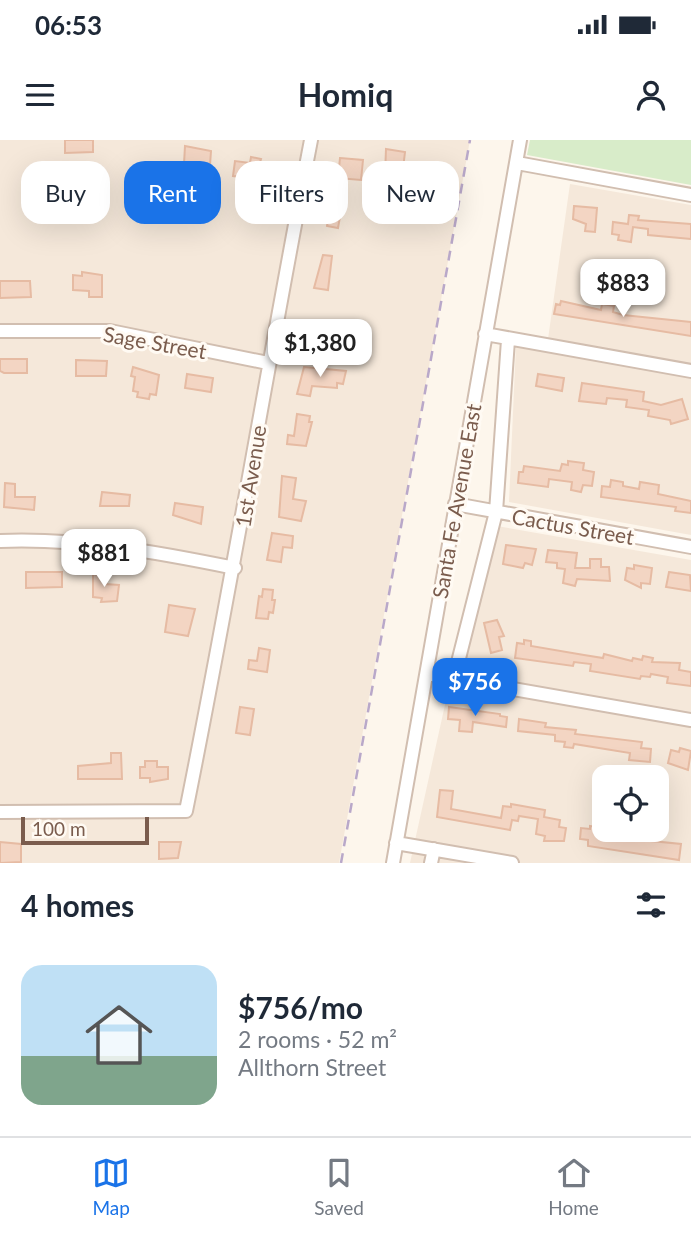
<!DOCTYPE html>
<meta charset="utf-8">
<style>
:root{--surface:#fff;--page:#f2f2f3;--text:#1f2937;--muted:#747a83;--line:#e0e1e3;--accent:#1a73e8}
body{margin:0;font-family:Lato,sans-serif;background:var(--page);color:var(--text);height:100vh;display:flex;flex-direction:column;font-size:26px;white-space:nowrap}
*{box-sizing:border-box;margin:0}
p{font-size:23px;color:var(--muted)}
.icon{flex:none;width:38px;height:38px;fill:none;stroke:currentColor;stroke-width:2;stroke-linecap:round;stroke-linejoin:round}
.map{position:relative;height:723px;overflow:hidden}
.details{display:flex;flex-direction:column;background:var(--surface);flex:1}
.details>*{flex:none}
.guide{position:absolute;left:21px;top:21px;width:649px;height:63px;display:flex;gap:14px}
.fabs{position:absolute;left:592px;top:625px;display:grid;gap:14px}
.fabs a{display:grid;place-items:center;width:77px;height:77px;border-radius:14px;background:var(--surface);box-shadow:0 7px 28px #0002;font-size:35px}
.scale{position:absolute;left:21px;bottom:18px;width:128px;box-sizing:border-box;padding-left:7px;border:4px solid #7a5c4d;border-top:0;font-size:19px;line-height:24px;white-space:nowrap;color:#7a5c4d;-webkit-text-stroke:5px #fffaf3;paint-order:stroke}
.price{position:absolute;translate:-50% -60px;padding:0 16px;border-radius:14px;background:#fff;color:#222;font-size:23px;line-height:46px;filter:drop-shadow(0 2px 4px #0008)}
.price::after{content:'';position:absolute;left:50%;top:42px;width:21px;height:16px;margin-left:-10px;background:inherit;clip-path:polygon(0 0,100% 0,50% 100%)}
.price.on{background:var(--accent);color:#fff}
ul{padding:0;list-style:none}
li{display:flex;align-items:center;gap:21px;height:175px;padding:0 21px}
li+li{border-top:2px solid var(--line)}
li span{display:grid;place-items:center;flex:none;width:196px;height:140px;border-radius:21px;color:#555}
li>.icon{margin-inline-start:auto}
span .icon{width:84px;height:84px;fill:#fffc;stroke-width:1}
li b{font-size:30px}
h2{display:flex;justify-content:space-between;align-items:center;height:84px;padding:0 21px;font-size:30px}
.chip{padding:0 24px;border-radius:21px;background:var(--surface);box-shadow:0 7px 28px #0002;font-size:24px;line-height:63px}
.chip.on{background:var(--accent);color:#fff}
.status{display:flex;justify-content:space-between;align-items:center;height:49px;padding:0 35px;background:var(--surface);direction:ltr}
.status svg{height:19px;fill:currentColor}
header{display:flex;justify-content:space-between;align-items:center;height:91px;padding:0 21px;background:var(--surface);font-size:32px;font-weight:700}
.dock{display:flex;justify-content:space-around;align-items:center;height:98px;border-top:2px solid var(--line);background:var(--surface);font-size:19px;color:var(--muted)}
.dock a{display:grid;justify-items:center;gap:4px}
.dock .on{color:var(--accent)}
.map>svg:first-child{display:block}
.residential{fill:#f5e8da;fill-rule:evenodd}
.green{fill:#d8ecc9}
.building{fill:#f3d5c3;stroke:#e6bba3;stroke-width:2}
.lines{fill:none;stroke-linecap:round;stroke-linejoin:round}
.minor-casing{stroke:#d1beb0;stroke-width:16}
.minor{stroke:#fff;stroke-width:12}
.rail{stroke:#b9a8c9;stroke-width:2.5;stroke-dasharray:10 7;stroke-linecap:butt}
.labels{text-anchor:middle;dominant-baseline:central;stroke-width:6;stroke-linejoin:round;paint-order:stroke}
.street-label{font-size:21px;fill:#7a5c4d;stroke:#fffaf3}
</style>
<div class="status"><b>06:53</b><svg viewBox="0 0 49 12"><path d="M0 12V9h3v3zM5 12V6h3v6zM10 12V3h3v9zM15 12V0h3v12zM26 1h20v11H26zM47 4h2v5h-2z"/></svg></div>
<header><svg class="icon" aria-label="menu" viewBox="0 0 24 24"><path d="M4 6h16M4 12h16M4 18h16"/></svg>Homiq<svg class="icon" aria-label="person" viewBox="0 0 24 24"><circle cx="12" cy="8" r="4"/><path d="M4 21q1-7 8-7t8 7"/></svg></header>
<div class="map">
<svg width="691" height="723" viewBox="0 0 691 723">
<rect width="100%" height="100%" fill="#fdf6ec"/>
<path class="residential" d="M 0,0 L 470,0 L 339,723 L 0,723 Z
M 570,44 L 691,65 L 691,224 L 548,199 Z
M 516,205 L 691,236 L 691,395 L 509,362 Z
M 485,384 L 691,420 L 691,723 L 410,723 ZM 604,637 L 656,637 L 656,690 L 604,690 Z"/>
<path class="green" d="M 530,0 L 691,0 L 691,45 L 527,15 Z"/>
<path class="building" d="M 65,0 L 93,0 L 93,12 L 65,13 Z
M 185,6 L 211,11 L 210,25 L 184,24 Z
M 386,9 L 405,12 L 402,37 L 385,35 Z
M 251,17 L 261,19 L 254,43 L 242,41 L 242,37 L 233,36 L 235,21 L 250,23 Z
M 340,18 L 363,20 L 361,40 L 338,38 Z
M 331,62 L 342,65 L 338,88 L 327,86 Z
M 574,66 L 597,68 L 595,92 L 585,91 L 586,84 L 573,79 Z
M 629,75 L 639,76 L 638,80 L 691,84 L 691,99 L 648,95 L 648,89 L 633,87 L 631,102 L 618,100 L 619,95 L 612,94 L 613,82 L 628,84 Z
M 323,115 L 332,116 L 328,150 L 314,148 Z
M 82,132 L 102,135 L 102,157 L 89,157 L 89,151 L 73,150 L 73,135 L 82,136 Z
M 0,141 L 30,141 L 31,157 L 0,158 Z
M 561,161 L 601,170 L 602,164 L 614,166 L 613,172 L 623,175 L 691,182 L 691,196 L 554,174 L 556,164 L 560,165 Z
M 0,219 L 27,219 L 27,233 L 4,233 L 0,231 Z
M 76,220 L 107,221 L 106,236 L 76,236 Z
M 133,227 L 159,235 L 156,255 L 150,254 L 149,259 L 137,257 L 138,252 L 133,251 L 135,237 L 131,236 Z
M 304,227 L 346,231 L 343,244 L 337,243 L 337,248 L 312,246 L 310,256 L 297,254 Z
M 187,234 L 213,238 L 211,252 L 185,248 Z
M 538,234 L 564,238 L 562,251 L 536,246 Z
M 582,243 L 644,252 L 643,261 L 661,265 L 682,259 L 688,279 L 671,284 L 670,280 L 648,276 L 649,270 L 626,267 L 627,260 L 607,258 L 606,264 L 579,261 Z
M 297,274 L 310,276 L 309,282 L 312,282 L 306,306 L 287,304 L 288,295 L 294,296 Z
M 568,321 L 584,323 L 583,330 L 594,332 L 592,346 L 583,345 L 581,352 L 571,350 L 572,342 L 549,339 L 548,347 L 518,343 L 519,332 L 523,332 L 524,326 L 560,331 L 562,324 L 568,325 Z
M 282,336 L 296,338 L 293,359 L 306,361 L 301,381 L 279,377 Z
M 611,340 L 623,342 L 623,346 L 639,349 L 640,342 L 659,345 L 658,354 L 691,361 L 691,373 L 675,371 L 676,367 L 601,357 L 602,346 L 610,347 Z
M 5,343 L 15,344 L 15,357 L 35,357 L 34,370 L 4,367 Z
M 102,352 L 130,355 L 129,366 L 100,366 Z
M 175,363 L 203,367 L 201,384 L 173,375 Z
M 272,393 L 293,396 L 292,408 L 283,407 L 281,422 L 267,420 Z
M 506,405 L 536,409 L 532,425 L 525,423 L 523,428 L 503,424 Z
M 548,410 L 577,413 L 575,428 L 590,428 L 590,419 L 601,419 L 601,427 L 609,427 L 610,441 L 577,439 L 575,446 L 563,443 L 565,429 L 557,428 L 557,423 L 546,422 Z
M 634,425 L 652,428 L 650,444 L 641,443 L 641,448 L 625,440 L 627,428 L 634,429 Z
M 26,432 L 62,432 L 62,447 L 26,448 Z
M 669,432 L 690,435 L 691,451 L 666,447 Z
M 93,434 L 106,436 L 105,444 L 119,445 L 117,461 L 101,462 L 102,458 L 93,457 Z
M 263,449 L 273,450 L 272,460 L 275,460 L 273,473 L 269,472 L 268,479 L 256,478 L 259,456 L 262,457 Z
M 169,465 L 195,469 L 188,496 L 165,492 Z
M 497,480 L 504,496 L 499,497 L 502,510 L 491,513 L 484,483 Z
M 524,500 L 531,501 L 531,506 L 584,515 L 603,518 L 604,514 L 632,521 L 633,518 L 642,520 L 643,516 L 653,518 L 652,522 L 680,523 L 679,530 L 691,532 L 691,546 L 667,543 L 668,537 L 651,534 L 650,537 L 641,536 L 640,539 L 590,531 L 591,524 L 574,522 L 573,526 L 515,518 L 517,503 L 524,504 Z
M 259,508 L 270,510 L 267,532 L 248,529 L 249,520 L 257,521 Z
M 240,567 L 254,569 L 250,595 L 236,593 Z
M 449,567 L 500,574 L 500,576 L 507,577 L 506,587 L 473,582 L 472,592 L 459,591 L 460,580 L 448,579 Z
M 519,579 L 546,583 L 545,587 L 576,590 L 575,594 L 642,602 L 641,608 L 651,609 L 650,622 L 629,620 L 630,613 L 574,604 L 573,608 L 564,607 L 565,602 L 555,601 L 555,595 L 518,591 Z
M 680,608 L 691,611 L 688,630 L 668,623 L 671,610 L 679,612 Z
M 111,613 L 121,613 L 122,639 L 78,639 L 78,626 L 111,623 Z
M 145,621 L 157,621 L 157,627 L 168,627 L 168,639 L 150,642 L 150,638 L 140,638 L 140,627 L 145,627 Z
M 440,650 L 453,651 L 451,669 L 501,678 L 503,666 L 511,667 L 511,664 L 545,670 L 544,677 L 560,680 L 559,687 L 566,688 L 564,701 L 544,701 L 545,696 L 536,694 L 538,679 L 519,676 L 518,681 L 512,680 L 510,690 L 437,677 Z
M 590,686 L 603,688 L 602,696 L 681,704 L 679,720 L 588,706 L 588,700 L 580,699 L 581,688 L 590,689 Z
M 0,702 L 21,704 L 21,722 L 0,723 Z
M 159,702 L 181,702 L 178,718 L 159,719 Z"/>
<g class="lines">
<defs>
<path id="minor" d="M 517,23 L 691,55
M 0,191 L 110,191 L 268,223
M 485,194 L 691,231
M 455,364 L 691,407
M 0,401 C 81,398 156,412 235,428
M 427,534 L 691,580
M 454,538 L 496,372 L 508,200
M 0,672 L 186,671 C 231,448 268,223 311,0
M 396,703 L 512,723
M 393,723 L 520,0
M 431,723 L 434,709"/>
</defs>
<use href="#minor" class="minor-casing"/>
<use href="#minor" class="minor"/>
<path class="rail" d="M 341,723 L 470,0"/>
</g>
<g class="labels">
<g class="street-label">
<text transform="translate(155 202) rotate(10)">Sage Street</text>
<text transform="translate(250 336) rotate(-81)">1st Avenue</text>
<text transform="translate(456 361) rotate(-80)">Santa Fe Avenue East</text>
<text transform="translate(573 386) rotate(10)">Cactus Street</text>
</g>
</g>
</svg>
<div class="fabs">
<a><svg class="icon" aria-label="locate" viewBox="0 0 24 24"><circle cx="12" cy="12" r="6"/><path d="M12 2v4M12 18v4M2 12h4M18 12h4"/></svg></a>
</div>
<div class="scale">100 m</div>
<b class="price" style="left:623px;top:179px">$883</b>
<b class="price" style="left:320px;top:239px">$1,380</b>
<b class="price" style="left:104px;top:449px">$881</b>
<b class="price on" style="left:475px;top:578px">$756</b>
<div class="guide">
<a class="chip">Buy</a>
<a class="chip on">Rent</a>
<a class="chip">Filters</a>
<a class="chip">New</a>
</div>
</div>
<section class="details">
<h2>4 homes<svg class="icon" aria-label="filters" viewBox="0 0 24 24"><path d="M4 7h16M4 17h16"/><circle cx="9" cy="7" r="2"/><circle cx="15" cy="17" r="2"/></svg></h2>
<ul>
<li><span style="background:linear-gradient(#bfe0f5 65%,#7fa58c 0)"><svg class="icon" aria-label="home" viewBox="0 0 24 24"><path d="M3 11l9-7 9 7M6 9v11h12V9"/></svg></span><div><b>$756/mo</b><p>2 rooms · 52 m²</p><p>Allthorn Street</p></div></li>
</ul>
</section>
<nav class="dock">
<a class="on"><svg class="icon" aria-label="map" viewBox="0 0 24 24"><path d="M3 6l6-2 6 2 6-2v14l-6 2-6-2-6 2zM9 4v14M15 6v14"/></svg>Map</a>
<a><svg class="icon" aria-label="saved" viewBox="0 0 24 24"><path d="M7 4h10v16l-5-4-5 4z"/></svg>Saved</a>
<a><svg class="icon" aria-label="home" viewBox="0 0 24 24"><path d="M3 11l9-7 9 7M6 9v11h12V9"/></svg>Home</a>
</nav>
